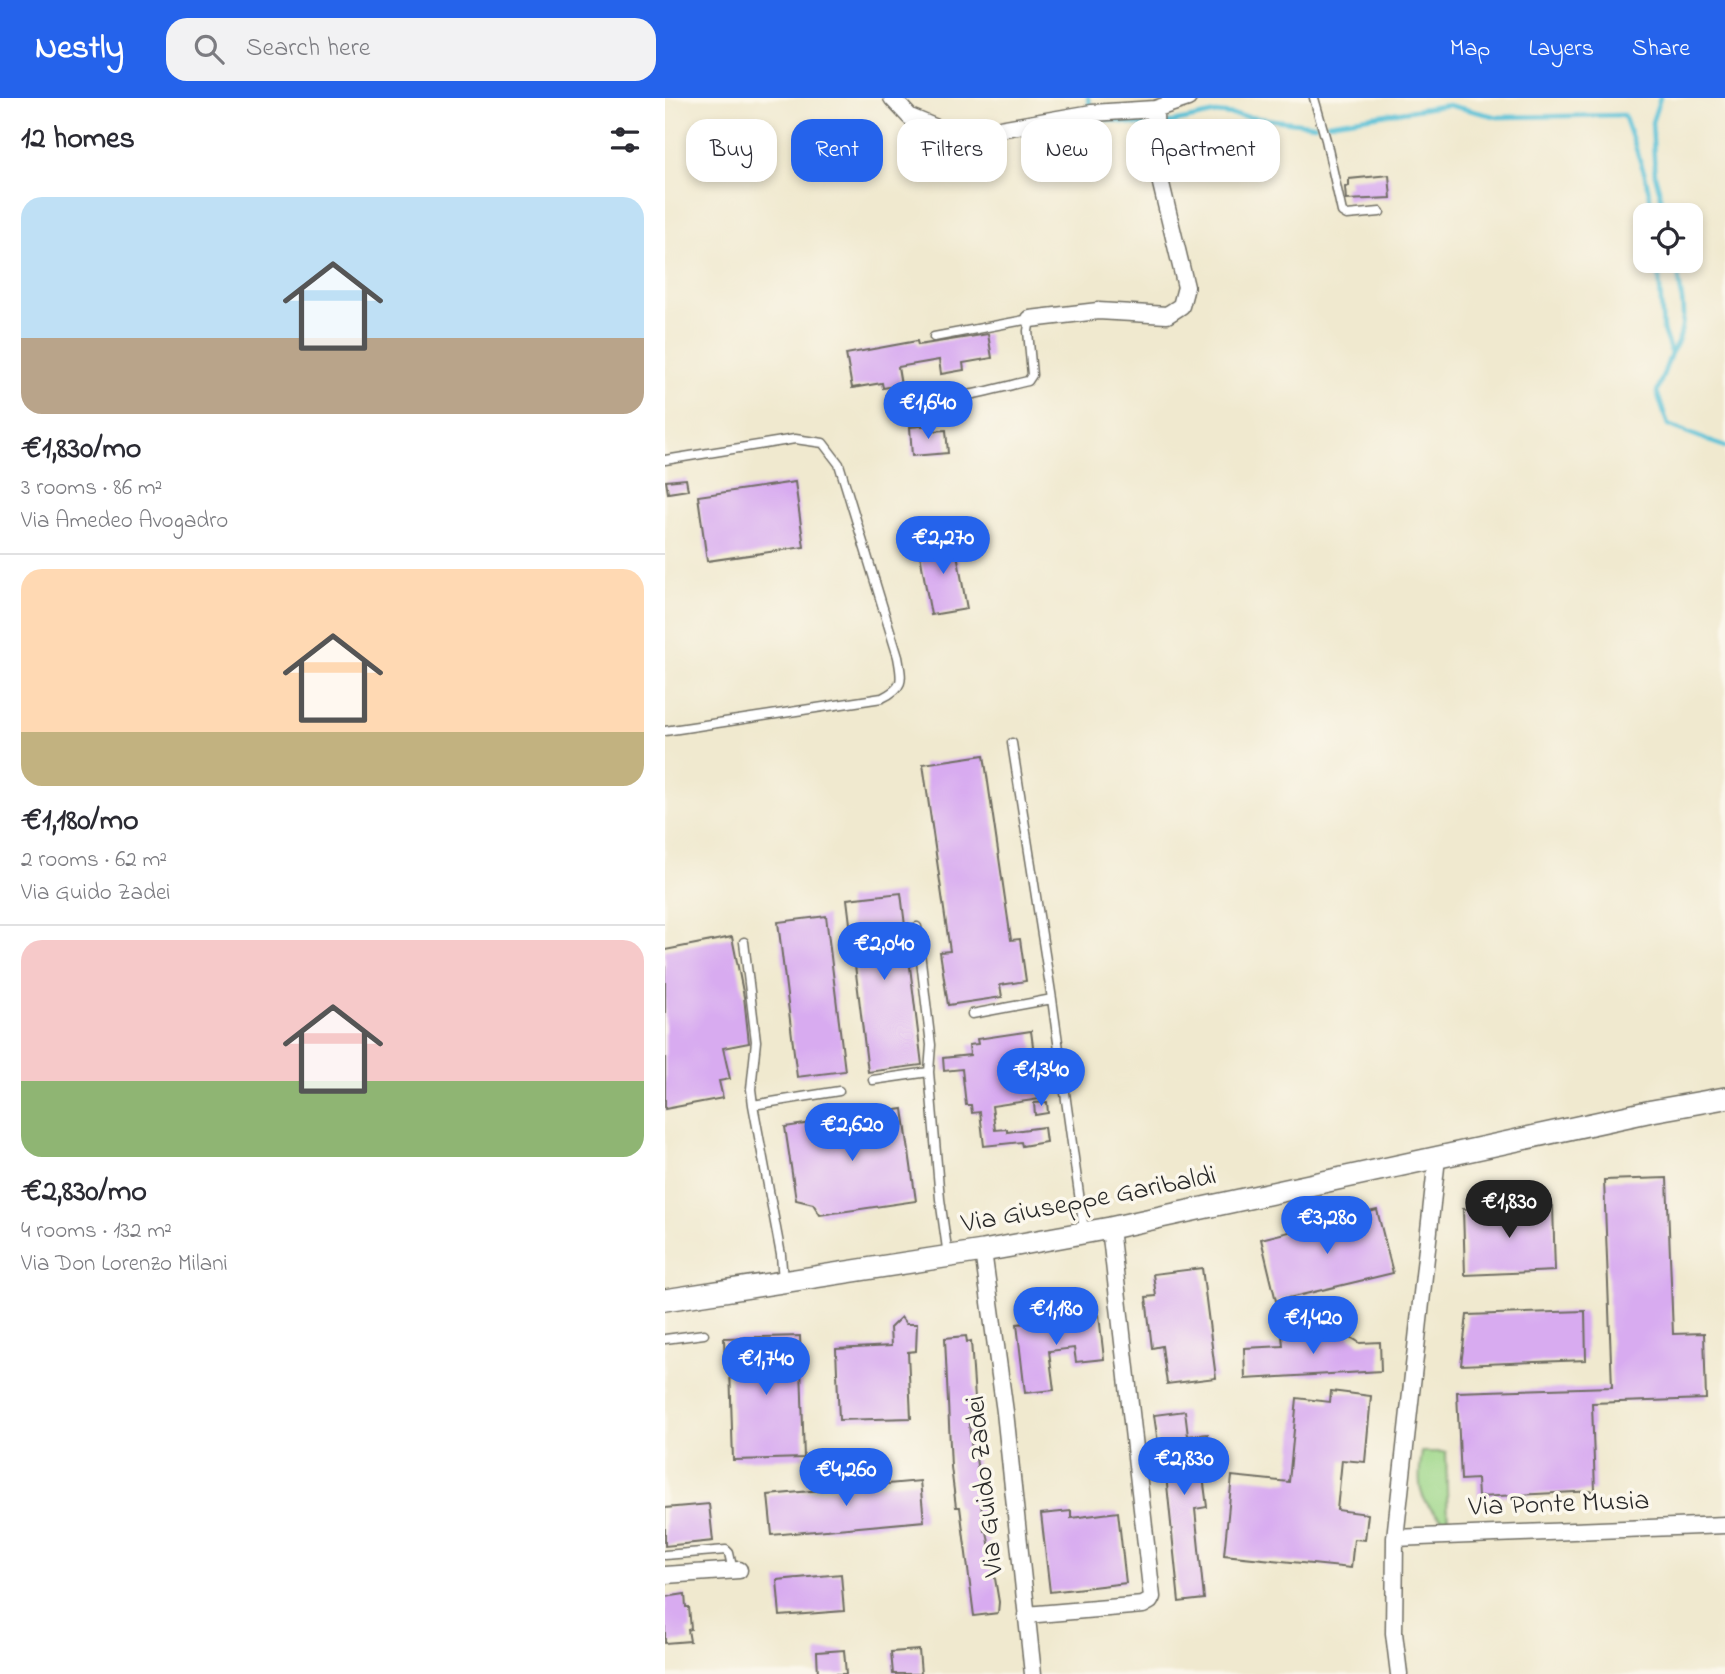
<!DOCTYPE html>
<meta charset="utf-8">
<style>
:root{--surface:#fff;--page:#f2f2f3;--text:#2b2b33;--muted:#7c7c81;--line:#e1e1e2;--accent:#2563eb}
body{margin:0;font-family:"Indie Flower",sans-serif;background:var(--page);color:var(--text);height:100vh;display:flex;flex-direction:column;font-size:26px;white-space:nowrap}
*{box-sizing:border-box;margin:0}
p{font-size:23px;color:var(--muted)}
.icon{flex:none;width:38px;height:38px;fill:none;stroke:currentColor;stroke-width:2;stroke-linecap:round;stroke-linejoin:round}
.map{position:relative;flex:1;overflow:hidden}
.side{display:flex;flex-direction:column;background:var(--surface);width:665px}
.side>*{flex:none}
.banner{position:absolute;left:21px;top:21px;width:665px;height:63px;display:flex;gap:14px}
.tools{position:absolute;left:968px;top:105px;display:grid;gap:14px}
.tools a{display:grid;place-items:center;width:70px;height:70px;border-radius:14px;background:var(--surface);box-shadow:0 4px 10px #0003;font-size:35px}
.price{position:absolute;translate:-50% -60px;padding:0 16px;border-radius:24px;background:var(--accent);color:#fff;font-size:23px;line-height:46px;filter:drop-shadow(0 2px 4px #0008)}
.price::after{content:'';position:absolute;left:50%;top:42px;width:21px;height:16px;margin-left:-10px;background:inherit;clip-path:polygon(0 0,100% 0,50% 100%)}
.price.selected{background:#222;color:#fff}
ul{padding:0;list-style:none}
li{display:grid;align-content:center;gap:14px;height:371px;padding:0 21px}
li+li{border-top:2px solid var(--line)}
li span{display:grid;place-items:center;height:217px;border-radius:21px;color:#555}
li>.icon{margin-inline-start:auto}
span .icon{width:126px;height:126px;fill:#fffc;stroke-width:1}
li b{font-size:30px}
h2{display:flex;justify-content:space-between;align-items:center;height:84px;padding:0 21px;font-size:30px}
.chip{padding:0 24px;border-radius:21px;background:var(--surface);box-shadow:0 4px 10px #0003;font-size:24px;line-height:63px}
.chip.selected{background:var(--accent);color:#fff}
header{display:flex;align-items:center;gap:42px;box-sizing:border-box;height:98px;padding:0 35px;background:var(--accent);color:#fff}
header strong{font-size:33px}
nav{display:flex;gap:38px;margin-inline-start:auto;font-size:24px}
.search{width:490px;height:63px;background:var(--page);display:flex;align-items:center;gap:18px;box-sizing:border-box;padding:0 24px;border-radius:21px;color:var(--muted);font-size:26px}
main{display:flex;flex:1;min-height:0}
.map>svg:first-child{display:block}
.green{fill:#9ed789;stroke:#64815a;stroke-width:2}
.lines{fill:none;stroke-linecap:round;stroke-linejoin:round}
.stream{stroke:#59c1d7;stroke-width:4.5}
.building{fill:#d8abf0}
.service-casing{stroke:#706e64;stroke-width:11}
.minor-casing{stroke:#706e64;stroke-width:19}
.tertiary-casing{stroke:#706e64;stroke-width:24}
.service{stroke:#fff;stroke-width:8}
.minor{stroke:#fff;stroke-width:16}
.tertiary{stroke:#fff;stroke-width:21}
.labels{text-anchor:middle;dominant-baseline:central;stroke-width:7;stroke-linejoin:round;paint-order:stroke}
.street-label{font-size:28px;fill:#2b2b2b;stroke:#fbf7ec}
</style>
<header>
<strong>Nestly</strong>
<div class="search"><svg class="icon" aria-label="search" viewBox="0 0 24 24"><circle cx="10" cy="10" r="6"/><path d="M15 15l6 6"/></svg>Search here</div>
<nav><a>Map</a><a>Layers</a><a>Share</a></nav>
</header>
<main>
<section class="side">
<h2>12 homes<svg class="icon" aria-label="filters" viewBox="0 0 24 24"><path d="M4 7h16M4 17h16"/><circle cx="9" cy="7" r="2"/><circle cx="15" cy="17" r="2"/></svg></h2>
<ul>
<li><span style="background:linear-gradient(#bfe0f5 65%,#b9a48a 0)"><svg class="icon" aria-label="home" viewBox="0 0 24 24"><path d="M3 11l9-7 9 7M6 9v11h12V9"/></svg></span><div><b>€1,830/mo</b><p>3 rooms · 86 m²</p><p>Via Amedeo Avogadro</p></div></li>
<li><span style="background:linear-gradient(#ffd9b3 75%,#c2b280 0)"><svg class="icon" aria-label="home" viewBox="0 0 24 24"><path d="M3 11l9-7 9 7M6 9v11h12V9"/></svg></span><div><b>€1,180/mo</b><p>2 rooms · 62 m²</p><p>Via Guido Zadei</p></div></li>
<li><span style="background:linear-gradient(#f6c9c9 65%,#8fb573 0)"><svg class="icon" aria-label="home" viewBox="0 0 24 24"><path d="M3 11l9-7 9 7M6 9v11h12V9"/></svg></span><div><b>€2,830/mo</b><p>4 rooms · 132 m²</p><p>Via Don Lorenzo Milani</p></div></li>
</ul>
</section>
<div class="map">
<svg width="1060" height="1576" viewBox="0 0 1060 1576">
<rect width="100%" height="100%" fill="#fbf7ec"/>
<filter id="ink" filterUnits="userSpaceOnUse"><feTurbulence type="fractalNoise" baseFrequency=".0143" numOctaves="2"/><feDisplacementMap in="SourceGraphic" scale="14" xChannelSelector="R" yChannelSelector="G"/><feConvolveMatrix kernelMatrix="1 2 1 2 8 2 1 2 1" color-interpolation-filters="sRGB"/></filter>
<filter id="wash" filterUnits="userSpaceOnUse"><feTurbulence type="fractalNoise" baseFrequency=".00686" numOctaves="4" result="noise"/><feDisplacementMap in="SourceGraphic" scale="28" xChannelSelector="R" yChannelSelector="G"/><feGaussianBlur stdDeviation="1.57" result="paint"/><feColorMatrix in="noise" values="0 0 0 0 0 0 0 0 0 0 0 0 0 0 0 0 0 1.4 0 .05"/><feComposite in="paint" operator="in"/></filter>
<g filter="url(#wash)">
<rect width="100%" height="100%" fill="#f0e9cf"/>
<path class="green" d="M 757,1354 L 781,1354 L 783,1425 C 752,1404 752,1388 757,1354 Z"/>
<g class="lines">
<path class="stream" d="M 423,0 L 426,11
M 995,0 L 987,24 L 990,77 L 1001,117
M 441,21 L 485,29 L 551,15 L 650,27
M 663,25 L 783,7 L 833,19 L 959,17 L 980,77 L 989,117
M 993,163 L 998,232 L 1006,255 L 992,294 L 1003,327 L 1060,349
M 1006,255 C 1027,228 1015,194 1011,163"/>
</g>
<g id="blocks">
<path class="building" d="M 724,77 L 726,100 L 681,102 L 680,89 L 684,88 L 684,81 Z
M 323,236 L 327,260 L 298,265 L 299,272 L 276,276 L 274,262 L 233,269 L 236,287 L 218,290 L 217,285 L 187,290 L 181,256 L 252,243 L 253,247 Z
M 267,327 L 267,333 L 281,332 L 283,355 L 247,358 L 245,329 Z
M 21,381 L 23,392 L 3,395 L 1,383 Z
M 130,384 L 139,449 L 42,463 L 33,398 Z
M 289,439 L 302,511 L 266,517 L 253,446 Z
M 319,657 L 346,842 L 355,841 L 361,883 L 335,887 L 337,899 L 283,907 L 275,854 L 285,853 L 258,666 Z
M 236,795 L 257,967 L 203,974 L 182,801 Z
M 161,818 L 180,973 L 132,979 L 113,824 Z
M 67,839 L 79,899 L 84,945 L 58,950 L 65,981 L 54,983 L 58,1000 L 0,1011 L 0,852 Z
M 366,933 L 375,1001 L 327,1008 L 330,1032 L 342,1031 L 342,1034 L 379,1029 L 381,1044 L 357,1048 L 356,1044 L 319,1048 L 315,1014 L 307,1015 L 306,1007 L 301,1007 L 297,971 L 279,973 L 278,960 L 305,957 L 304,947 L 313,946 L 312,941 Z
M 382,1004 L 383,1015 L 370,1017 L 369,1005 Z
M 238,1011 L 251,1103 L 155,1117 L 148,1106 L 131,1102 L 120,1029 Z
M 1002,1080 L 1008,1236 L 1039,1235 L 1041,1301 L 927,1305 L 930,1393 L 813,1399 L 812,1381 L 796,1382 L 792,1294 L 947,1289 L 939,1082 Z
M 888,1108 L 890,1173 L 800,1177 L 798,1111 Z
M 712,1112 L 728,1175 L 611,1203 L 596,1141 Z
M 537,1170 L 551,1280 L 502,1286 L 497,1248 L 487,1250 L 481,1199 L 491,1198 L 488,1176 Z
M 920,1213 L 921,1262 L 796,1267 L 802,1217 Z
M 434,1217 L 439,1261 L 411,1264 L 409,1250 L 384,1253 L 389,1292 L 360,1295 L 352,1226 Z
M 236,1219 L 241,1226 L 252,1226 L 251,1253 L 243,1254 L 246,1320 L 174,1322 L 171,1251 L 226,1248 L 225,1230 Z
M 684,1233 L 684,1238 L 695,1245 L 715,1244 L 716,1273 L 580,1281 L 579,1250 L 618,1248 L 617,1237 Z
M 135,1238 L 139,1360 L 68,1362 L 65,1270 L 60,1270 L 59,1240 Z
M 301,1238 L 302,1244 L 306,1243 L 311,1315 L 307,1316 L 308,1326 L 304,1326 L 307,1353 L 310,1353 L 314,1381 L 315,1381 L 317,1396 L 315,1396 L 319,1433 L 322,1433 L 334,1504 L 333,1515 L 309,1518 L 295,1409 L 291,1409 L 286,1369 L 280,1240 Z
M 666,1293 L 706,1298 L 700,1364 L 677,1362 L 672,1412 L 703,1416 L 700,1442 L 689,1441 L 686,1470 L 559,1457 L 567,1378 L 624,1384 L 632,1300 L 665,1304 Z
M 520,1313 L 523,1338 L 543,1336 L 546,1361 L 536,1363 L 542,1409 L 530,1411 L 539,1501 L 514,1504 L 500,1367 L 497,1345 L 493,1345 L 489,1317 Z
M 255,1383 L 259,1423 L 107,1437 L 103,1397 Z
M 44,1406 L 48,1443 L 0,1448 L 0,1410 Z
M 406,1413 L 406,1420 L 453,1414 L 461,1485 L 385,1494 L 376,1416 Z
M 176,1476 L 179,1513 L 115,1518 L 112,1482 Z
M 20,1496 L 21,1509 L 24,1509 L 26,1531 L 23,1532 L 25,1543 L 0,1545 L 0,1499 Z
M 179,1552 L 181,1576 L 153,1576 L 152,1554 Z
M 254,1552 L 256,1576 L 228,1576 L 226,1554 Z"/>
</g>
</g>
<g filter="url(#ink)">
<use href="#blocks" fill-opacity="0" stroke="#706e64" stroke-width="2"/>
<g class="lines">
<defs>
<path id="service" d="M 649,0 L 661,42 L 677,114 L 682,117 L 715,114
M 245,297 C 284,306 325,292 363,283 L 367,277 L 363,233 L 365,221 L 269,239
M 0,362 L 130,341 L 158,345 L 174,366 L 233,559 C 237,582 240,589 217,600 L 0,633
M 347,645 L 387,901 L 419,1132
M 252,829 L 266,947 L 264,974 L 275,1101 L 283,1158
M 79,844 L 91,943 L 86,991 L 88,1007
M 307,916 L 387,901
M 208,982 L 264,974
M 118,1183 L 116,1157 L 88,1007 L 174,993
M 0,1241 L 39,1236
M 0,1457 L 61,1452 L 64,1455 L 68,1473"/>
<path id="minor" d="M 227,0 L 245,19 L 274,31 L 306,36 L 427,15 L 490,11 L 523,0
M 365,221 L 433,213 L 502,217 L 516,208 L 521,189 L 491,65 L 490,11
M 318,1153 L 340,1314 L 368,1576
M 730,1440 L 1060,1427
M 0,1477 L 74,1472
M 361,1517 L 478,1507 L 485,1503 L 487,1499 L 445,1130
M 734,1576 L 729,1535 L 730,1440 L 772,1060"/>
<path id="tertiary" d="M 0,1202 L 318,1153 L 445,1130 L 987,1013 L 1060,1000"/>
</defs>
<use href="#service" class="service-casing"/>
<use href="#minor" class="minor-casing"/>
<use href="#tertiary" class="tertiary-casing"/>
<use href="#service" class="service"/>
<use href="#minor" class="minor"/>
<use href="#tertiary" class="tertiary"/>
</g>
</g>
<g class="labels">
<g class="street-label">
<text transform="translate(424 1103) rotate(-11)">Via Giuseppe Garibaldi</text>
<text transform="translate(321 1388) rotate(-96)">Via Guido Zadei</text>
<text transform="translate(894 1407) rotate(-2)">Via Ponte Musia</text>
</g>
</g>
</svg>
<div class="tools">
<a><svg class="icon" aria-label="locate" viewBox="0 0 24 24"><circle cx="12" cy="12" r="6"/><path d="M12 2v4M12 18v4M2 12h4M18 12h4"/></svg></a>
</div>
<b class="price" style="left:263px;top:343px">€1,640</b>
<b class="price" style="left:278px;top:478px">€2,270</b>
<b class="price" style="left:219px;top:884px">€2,040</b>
<b class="price" style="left:376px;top:1010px">€1,340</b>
<b class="price" style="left:187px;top:1065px">€2,620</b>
<b class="price selected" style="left:844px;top:1142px">€1,830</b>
<b class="price" style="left:662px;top:1158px">€3,280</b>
<b class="price" style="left:391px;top:1249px">€1,180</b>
<b class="price" style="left:648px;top:1258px">€1,420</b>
<b class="price" style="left:101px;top:1299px">€1,740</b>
<b class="price" style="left:519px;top:1399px">€2,830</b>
<b class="price" style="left:181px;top:1410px">€4,260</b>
<div class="banner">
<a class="chip">Buy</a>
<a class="chip selected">Rent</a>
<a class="chip">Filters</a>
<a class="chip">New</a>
<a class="chip">Apartment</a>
</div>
</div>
</main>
